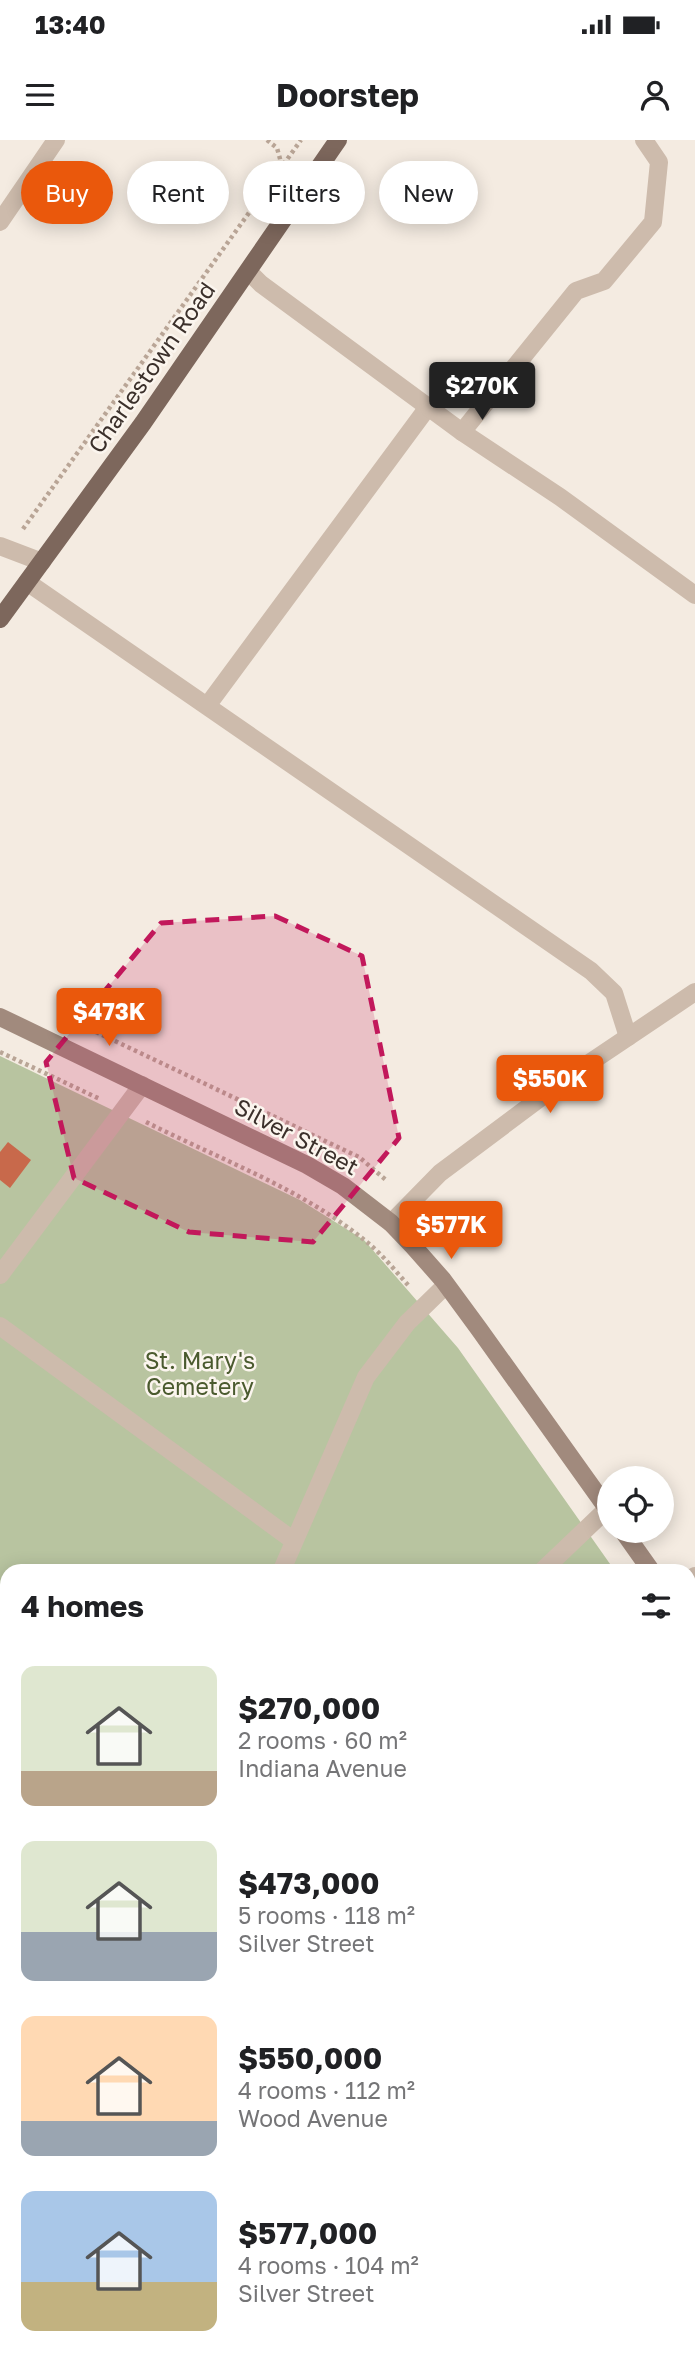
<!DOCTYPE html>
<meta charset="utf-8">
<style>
:root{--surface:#fff;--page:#f2f2f2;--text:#202124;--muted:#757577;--accent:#ea580c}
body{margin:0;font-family:"Golos Text",sans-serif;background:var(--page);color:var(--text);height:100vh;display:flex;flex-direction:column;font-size:26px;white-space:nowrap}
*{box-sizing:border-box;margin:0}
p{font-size:23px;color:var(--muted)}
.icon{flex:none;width:38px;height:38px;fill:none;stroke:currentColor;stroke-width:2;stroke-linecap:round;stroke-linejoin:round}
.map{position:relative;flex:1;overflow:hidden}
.drawer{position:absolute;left:0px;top:1424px;width:696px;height:800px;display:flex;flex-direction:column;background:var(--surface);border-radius:21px 21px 0 0;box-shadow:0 4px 18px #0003}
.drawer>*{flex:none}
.hud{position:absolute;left:21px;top:21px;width:654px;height:63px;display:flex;gap:14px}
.fabs{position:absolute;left:597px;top:1326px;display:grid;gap:14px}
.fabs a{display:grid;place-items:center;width:77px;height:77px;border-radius:50%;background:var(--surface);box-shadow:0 4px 18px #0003;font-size:35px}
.price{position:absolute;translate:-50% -60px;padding:0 16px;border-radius:7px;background:var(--accent);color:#fff;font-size:23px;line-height:46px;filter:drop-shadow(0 2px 4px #0008)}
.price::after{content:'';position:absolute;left:50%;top:42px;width:21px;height:16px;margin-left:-10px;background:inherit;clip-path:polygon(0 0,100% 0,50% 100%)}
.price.current{background:#222;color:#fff}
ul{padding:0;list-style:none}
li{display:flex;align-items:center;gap:21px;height:175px;padding:0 21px}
li span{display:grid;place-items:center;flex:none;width:196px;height:140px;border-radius:14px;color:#555}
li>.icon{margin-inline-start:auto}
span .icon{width:84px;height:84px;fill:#fffc;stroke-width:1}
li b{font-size:30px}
h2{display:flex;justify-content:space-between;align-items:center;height:84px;padding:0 21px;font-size:30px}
.chip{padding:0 24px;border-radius:32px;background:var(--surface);box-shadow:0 4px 18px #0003;font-size:24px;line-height:63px}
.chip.current{background:var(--accent);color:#fff}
.status{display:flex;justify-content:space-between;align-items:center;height:49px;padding:0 35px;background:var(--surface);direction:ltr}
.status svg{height:19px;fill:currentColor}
header{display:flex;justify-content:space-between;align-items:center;height:91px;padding:0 21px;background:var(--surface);font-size:32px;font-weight:700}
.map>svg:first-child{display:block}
.green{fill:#b8c4a0}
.building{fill:#c8694b}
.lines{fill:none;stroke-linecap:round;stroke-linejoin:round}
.path{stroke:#b9a596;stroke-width:4.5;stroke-dasharray:3.5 3.5;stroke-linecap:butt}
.lane{stroke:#cdbbac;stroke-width:18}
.street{stroke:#cdbbac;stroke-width:18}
.secondary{stroke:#a18a7d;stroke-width:18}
.primary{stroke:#7d675c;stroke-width:18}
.marked{fill:#c2185b;fill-opacity:0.2;stroke:#c2185b;stroke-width:5;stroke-dasharray:14 9;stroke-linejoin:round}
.labels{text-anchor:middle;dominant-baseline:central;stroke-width:5;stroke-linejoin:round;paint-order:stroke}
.street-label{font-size:23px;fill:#3b302b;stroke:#fbf5ee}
.park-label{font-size:23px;fill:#4a5a2e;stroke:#fbf5ee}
</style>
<div class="status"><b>13:40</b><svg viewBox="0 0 49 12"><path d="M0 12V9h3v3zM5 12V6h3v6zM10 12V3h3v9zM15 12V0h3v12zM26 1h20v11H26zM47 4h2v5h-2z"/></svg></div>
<header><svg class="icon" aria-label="menu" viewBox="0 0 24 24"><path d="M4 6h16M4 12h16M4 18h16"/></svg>Doorstep<svg class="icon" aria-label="person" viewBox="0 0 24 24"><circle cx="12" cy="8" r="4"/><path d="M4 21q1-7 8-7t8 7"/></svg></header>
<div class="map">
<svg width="695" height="2224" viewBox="0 0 695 2224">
<rect width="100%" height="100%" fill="#f4ebe1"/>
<path class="green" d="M 0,916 L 300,1060 L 364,1100 L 458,1208 L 615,1431 L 7,1432 L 7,2007 L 0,2010 Z"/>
<path class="building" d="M 8,1002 L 31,1020 L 10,1048 L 0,1040 L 0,1012 Z"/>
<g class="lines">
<path class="path" d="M 267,0 L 277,8 L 282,26
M 23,389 L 301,0
M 77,883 L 359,1017 L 386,1040
M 0,912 L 100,959
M 146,982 C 221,1020 303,1049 368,1103 C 383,1115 396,1132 409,1146
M 429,1077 L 455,1112
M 690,1526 L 695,1534"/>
<path class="lane" d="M 0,82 L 56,0
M 462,292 L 576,151 L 604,141 L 653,82 L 659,22 L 644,0
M 27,442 L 591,831 L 614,853 L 628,897
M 207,566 L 428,267
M 0,1135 L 142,945
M 0,1186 L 294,1401
M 281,1432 L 366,1237 L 407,1183 L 446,1145
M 541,1432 L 607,1369
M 0,1551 L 7,1556
M 0,1770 L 7,1765"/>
<path class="street" d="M 249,132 L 261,144 L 462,292 L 560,357 L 695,455
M 0,406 L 42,422
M 391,1083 L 440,1033 L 567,938 L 695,852
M 690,1439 L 695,1436
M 690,1814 L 695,1808
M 539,2217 L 545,2224"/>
<path class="secondary" d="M 0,877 L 307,1025 L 343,1046 L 391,1083 L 413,1106 L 443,1140 L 479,1189 L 609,1371
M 623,1391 L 652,1432
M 690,1485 L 695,1492"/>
<path class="primary" d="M 0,479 L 143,283 L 338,0"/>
</g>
<path class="marked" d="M 275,776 L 362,816 L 399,998 L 313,1102 L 189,1092 L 74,1038 L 46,922 L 161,783 Z"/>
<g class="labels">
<g class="street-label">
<text transform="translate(151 227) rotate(-55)">Charlestown Road</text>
<text transform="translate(297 996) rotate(28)">Silver Street</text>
</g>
<g class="park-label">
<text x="200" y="1220">St. Mary's<tspan x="200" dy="26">Cemetery</tspan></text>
</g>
</g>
</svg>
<div class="fabs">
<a><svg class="icon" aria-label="locate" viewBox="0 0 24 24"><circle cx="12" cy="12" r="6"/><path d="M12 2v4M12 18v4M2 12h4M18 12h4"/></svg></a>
</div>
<b class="price current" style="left:482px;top:282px">$270K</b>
<b class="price" style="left:109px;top:908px">$473K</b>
<b class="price" style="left:550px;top:975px">$550K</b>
<b class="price" style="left:451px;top:1121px">$577K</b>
<div class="hud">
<a class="chip current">Buy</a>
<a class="chip">Rent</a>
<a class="chip">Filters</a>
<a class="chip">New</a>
</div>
<section class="drawer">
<h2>4 homes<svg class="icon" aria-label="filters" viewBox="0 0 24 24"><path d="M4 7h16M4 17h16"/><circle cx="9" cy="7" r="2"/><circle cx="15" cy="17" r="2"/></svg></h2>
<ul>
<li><span style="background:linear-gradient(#dfe7d0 75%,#b9a48a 0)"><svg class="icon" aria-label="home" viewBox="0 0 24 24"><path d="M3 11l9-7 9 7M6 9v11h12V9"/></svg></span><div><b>$270,000</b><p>2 rooms · 60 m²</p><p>Indiana Avenue</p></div></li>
<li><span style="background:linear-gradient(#dfe7d0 65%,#9aa5b1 0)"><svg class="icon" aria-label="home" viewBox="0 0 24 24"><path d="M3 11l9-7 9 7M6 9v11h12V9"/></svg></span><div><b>$473,000</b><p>5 rooms · 118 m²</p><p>Silver Street</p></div></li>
<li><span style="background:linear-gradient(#ffd9b3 75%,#9aa5b1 0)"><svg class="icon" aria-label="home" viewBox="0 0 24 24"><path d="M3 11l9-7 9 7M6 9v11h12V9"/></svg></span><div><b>$550,000</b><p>4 rooms · 112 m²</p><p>Wood Avenue</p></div></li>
<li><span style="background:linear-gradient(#a9c7e8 65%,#c2b280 0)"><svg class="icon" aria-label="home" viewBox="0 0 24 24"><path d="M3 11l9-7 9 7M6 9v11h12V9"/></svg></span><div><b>$577,000</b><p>4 rooms · 104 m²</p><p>Silver Street</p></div></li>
</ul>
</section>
</div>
